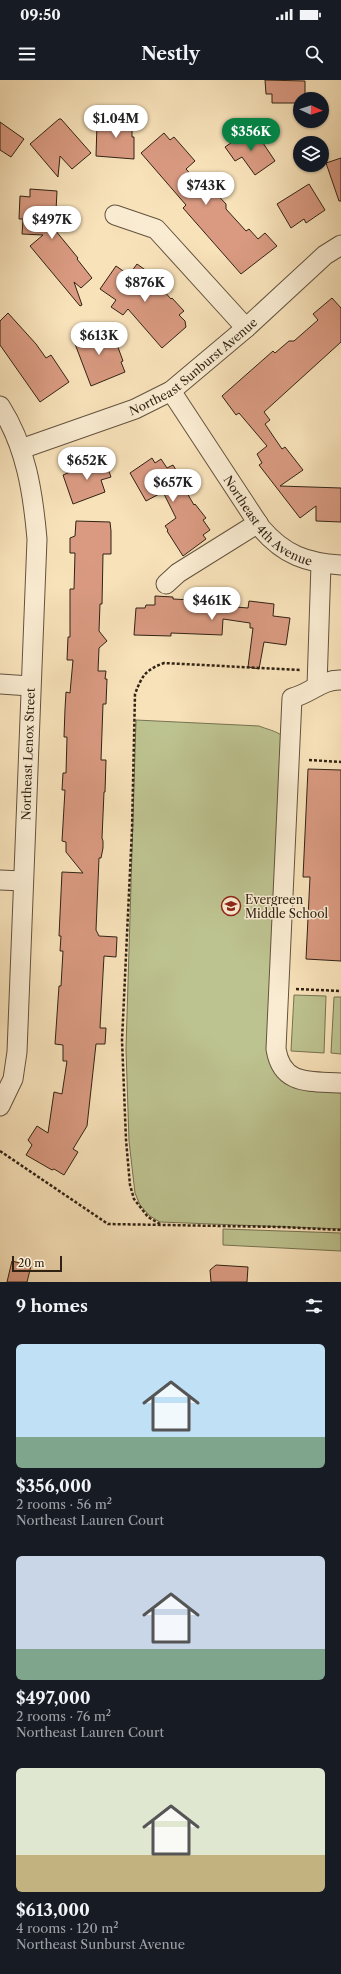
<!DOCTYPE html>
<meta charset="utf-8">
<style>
:root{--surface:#171b24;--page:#20242c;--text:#f1f3f6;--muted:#9ea1a6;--accent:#0b8043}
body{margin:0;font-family:"Libre Caslon Text",serif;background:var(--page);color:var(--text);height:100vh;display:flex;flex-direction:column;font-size:15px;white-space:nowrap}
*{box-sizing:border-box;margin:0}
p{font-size:13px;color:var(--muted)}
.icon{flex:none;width:22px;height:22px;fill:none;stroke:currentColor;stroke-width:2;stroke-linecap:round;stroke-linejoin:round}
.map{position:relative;height:1202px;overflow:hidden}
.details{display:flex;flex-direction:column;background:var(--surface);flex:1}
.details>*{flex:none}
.needle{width:26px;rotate:93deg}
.buttons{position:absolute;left:293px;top:12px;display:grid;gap:8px}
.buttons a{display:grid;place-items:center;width:36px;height:36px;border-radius:50%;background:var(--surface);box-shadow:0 1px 3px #0004;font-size:20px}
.scale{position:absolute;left:12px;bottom:10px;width:50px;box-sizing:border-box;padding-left:4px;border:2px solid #312314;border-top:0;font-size:11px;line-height:14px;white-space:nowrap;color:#312314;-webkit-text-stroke:3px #faecd2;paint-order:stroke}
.price{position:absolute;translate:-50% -34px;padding:0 9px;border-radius:14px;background:#fff;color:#222;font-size:13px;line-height:26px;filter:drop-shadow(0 1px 2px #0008)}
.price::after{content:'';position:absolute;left:50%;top:24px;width:12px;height:9px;margin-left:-6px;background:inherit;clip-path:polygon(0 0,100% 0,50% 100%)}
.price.selected{background:var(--accent);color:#fff}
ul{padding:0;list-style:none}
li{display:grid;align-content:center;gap:8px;height:212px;padding:0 16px}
li span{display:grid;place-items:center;height:124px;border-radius:6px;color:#555}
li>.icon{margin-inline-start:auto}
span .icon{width:72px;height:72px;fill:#fffc;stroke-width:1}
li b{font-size:17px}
h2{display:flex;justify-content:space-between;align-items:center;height:48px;padding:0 16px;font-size:17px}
.status{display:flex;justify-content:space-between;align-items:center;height:28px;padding:0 20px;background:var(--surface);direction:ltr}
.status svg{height:11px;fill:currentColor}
header{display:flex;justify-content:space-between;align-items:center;height:52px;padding:0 16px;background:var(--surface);font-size:18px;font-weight:700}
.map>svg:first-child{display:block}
.green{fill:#bdc390;stroke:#777352}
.building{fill:#d99a81;stroke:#312314}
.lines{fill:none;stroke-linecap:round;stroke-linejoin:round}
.minor-casing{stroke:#63533e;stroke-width:21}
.path{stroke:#312314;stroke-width:2.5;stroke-dasharray:3 2;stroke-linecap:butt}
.minor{stroke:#faecd2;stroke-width:19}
.labels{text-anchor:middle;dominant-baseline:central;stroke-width:3;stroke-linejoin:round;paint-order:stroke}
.street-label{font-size:12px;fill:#312314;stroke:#faecd2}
.poi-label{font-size:12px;fill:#312314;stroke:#faecd2;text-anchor:start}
</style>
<div class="status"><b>09:50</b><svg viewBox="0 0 49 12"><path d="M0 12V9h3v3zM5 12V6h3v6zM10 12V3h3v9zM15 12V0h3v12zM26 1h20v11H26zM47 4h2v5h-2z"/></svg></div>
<header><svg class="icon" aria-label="menu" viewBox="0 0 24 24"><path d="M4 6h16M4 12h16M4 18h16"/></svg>Nestly<svg class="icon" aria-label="search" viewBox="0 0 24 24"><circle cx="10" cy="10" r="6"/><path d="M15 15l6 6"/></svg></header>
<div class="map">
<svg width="341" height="1202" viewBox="0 0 341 1202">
<rect width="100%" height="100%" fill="#f8e2ba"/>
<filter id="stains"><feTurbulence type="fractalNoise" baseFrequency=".005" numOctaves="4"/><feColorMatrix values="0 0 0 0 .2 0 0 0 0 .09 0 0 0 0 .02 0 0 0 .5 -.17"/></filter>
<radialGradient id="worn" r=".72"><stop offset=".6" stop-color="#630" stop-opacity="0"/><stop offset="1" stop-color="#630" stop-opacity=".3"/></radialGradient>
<path class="green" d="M 136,640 L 259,646 C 266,649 277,651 282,656 L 268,975 L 272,988 L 285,1002 L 341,1010 L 341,1149 L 160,1142 L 150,1136 L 140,1125 L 135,1113 L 129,1061 L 126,969 Z
M 294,915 L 326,916 L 324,973 L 291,971 Z
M 334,917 L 341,917 L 341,974 L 331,973 Z
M 223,1149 L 341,1153 L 341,1171 L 223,1165 Z"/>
<path class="building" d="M 265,0 L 305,1 L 305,19 L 300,19 L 300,23 L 272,23 L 272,14 L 266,14 Z
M 115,37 L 132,37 L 132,57 L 134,57 L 134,79 L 96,76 L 97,44 L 105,44 L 105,41 L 115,41 Z
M 59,39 L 61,39 L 91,73 L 72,89 L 60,76 L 58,97 L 30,64 Z
M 0,42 L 24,59 L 11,77 L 0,70 Z
M 253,48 L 275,81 L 255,95 L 242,77 L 235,81 L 225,67 Z
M 164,53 L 170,60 L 174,57 L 195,81 L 186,89 L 204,109 L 210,107 L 226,124 L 226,129 L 246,151 L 249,149 L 258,159 L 265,153 L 277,166 L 241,194 L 183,128 L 186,125 L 141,73 Z
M 341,78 L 341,121 L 339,121 L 326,83 Z
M 309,104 L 325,130 L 306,143 L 304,139 L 291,148 L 277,124 Z
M 30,109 L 57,111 L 55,150 L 78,178 L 77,179 L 92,198 L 81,208 L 74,202 L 82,225 L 80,226 L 30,166 L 43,155 L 22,154 L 23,139 L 19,139 L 20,116 L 30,117 Z
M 137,184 L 151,194 L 150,196 L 156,200 L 155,201 L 171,219 L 172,218 L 184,231 L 179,235 L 185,241 L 186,247 L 162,268 L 128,229 L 123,235 L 111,227 L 116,220 L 100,209 L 116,186 L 129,195 Z
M 332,218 L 341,228 L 341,262 L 264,332 L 270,340 L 265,344 L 282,369 L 285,367 L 303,390 L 280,406 L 341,408 L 341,442 L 316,441 L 316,426 L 300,438 L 259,385 L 262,383 L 257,374 L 267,366 L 239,333 L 236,335 L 222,316 L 273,271 L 275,273 L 289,261 L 294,261 L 318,240 L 313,234 Z
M 8,233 L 36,264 L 46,278 L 51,275 L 69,302 L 40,322 L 0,265 L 0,241 Z
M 91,249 L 95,258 L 112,251 L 123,281 L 121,282 L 125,292 L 91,306 L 72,256 Z
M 104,378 L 111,397 L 101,400 L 105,412 L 73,424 L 63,395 Z
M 152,378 L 155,383 L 161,379 L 167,388 L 173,385 L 182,400 L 180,401 L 194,425 L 195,424 L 206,438 L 203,440 L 210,450 L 203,455 L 206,459 L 183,476 L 167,451 L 168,450 L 165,446 L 176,438 L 163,412 L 146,421 L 130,393 Z
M 76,441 L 110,442 L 111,451 L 111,474 L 103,474 L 102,524 L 100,524 L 99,551 L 107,561 L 99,568 L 98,591 L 106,591 L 105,599 L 107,599 L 106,624 L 103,624 L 101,680 L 106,680 L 105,712 L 104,712 L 102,758 L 103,761 L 103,768 L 101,778 L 99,778 L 96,850 L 99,856 L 117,857 L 116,877 L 104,876 L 100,948 L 106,948 L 105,964 L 96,964 L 87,1046 L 73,1069 L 78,1072 L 64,1095 L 54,1089 L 52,1090 L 26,1075 L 32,1065 L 28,1060 L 37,1046 L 48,1053 L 54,1012 L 62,1014 L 67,981 L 63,981 L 63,965 L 55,964 L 59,906 L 61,906 L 63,871 L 60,871 L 61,856 L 59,856 L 62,792 L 83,793 L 66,772 L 66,762 L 62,761 L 65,710 L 62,710 L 63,693 L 66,693 L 67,657 L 64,657 L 65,629 L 66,612 L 70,613 L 73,580 L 67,580 L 68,557 L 70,557 L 70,509 L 74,509 L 75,473 L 70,473 L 70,458 L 75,456 Z
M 205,514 L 224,514 L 223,526 L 248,528 L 249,521 L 274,524 L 273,536 L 290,538 L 286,565 L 264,562 L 259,589 L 248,587 L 253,548 L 250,548 L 250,543 L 223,539 L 222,555 L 171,553 L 171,556 L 134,555 L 136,528 L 145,528 L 146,525 L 155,525 L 155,516 L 173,517 L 173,519 L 192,520 L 193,519 L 205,519 Z
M 308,689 L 341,690 L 341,881 L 306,879 L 310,797 L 303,797 Z
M 12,1181 L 31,1186 L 27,1202 L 7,1202 Z
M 216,1185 L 248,1187 L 247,1202 L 211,1202 L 210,1190 Z"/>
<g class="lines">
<defs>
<g id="minor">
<path d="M 115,135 L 156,149 L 246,248"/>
<path id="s1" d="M 171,311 L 261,448 C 284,475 307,483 341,485"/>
<path d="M 0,326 C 26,366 33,413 37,459 L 17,972 L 13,999 L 0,1026"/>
<path id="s2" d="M 21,369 L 135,329 L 171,311 L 246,248 L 325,175 L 341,165"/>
<path d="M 166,504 L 178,493 L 258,443"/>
<path d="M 341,600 C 322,599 310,614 292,618 L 276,969 C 282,1006 310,1001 341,1003"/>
<path d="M 0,604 L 30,606"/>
<path d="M 317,606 L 321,484"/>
<path d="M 0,800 L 23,801"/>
</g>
</defs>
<use href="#minor" class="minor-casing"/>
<path class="path" d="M 309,680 L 341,682
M 296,909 L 341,911
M 0,1071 L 108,1144 L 281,1147 L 341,1150
M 160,1144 L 148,1137 L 134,1119 L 130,1105 L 126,1060 L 122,960 L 132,749 L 135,614 C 142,596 145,590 164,583 L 300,590"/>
<use href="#minor" class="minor"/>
</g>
<defs>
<symbol id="school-ring" viewBox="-11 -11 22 22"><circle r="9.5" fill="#faecd2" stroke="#8f2418" stroke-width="1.5"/><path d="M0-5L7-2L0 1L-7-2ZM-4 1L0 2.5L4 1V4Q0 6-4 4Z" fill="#8f2418"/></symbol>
</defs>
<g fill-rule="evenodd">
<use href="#school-ring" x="220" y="815" width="22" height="22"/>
</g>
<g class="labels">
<g class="street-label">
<text stroke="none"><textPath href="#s2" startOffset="193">Northeast Sunburst Avenue</textPath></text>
<text stroke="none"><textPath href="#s1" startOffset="164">Northeast 4th Avenue</textPath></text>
<text transform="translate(28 674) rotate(-88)">Northeast Lenox Street</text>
</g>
<g class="poi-label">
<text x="245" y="819">Evergreen<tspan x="245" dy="14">Middle School</tspan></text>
</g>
</g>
<rect width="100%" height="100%" filter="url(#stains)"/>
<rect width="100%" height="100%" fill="url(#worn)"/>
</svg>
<div class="buttons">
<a><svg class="needle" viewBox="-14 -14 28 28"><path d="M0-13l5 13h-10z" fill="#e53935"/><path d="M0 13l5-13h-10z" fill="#9ea1a6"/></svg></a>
<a><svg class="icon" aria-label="layers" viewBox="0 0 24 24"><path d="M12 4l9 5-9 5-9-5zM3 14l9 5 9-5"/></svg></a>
</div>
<div class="scale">20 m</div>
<b class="price" style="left:116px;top:59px">$1.04M</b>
<b class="price selected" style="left:251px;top:72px">$356K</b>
<b class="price" style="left:206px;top:126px">$743K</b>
<b class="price" style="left:52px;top:160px">$497K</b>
<b class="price" style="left:145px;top:223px">$876K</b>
<b class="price" style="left:99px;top:276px">$613K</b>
<b class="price" style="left:87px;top:401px">$652K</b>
<b class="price" style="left:173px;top:423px">$657K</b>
<b class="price" style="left:212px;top:541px">$461K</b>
</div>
<section class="details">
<h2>9 homes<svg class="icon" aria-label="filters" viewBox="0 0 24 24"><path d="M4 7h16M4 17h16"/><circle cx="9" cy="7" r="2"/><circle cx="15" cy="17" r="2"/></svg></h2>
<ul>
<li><span style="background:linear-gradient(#bfe0f5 75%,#7fa58c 0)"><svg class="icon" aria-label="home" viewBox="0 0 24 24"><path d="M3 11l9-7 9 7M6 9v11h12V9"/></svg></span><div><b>$356,000</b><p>2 rooms · 56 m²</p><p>Northeast Lauren Court</p></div></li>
<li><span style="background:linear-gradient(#c9d6e8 75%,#7fa58c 0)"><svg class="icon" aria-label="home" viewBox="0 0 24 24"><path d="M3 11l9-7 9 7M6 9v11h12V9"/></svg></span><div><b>$497,000</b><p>2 rooms · 76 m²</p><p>Northeast Lauren Court</p></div></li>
<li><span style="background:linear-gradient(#dfe7d0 70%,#c2b280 0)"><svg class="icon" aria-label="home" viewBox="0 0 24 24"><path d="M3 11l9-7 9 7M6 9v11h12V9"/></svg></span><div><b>$613,000</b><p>4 rooms · 120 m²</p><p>Northeast Sunburst Avenue</p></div></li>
</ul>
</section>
